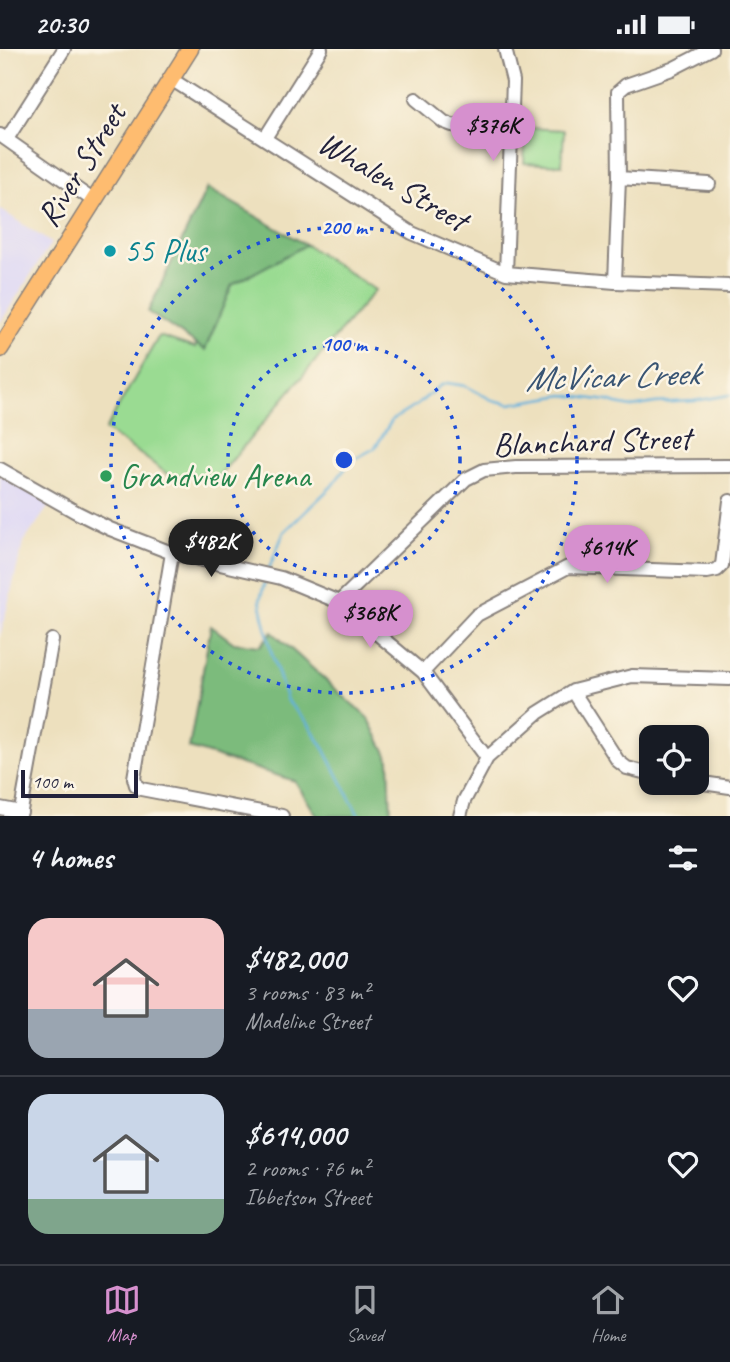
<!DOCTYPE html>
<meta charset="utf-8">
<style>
:root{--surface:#171b24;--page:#20242c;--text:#f1f3f6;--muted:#9ea1a6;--line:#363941;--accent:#d690ce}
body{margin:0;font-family:Caveat,sans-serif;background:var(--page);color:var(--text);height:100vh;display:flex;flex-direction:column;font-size:26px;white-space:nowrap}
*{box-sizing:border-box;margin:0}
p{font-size:23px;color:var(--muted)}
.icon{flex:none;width:38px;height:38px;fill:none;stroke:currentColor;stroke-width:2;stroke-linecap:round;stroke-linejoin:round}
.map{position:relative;height:767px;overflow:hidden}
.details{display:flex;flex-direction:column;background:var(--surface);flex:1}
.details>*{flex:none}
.controls{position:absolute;left:639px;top:676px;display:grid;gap:14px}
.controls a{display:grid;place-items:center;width:70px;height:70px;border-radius:14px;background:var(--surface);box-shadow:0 4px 10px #0003;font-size:35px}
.scale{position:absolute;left:21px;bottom:18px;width:117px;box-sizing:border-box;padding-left:7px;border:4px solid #22223b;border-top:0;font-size:19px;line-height:24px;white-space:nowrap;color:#22223b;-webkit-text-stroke:5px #fcf5e5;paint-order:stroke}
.price{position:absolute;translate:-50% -60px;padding:0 16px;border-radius:24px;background:var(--accent);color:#111;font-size:23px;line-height:46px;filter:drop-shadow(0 2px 4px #0008)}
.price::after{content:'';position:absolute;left:50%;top:42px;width:21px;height:16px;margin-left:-10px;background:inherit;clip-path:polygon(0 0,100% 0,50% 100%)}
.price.on{background:#222;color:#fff}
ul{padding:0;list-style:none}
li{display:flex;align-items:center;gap:21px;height:175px;padding:0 28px}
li+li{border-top:2px solid var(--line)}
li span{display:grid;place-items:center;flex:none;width:196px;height:140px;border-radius:21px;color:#555}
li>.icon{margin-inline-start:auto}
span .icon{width:84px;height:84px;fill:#fffc;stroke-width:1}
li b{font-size:30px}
h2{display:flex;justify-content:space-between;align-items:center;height:84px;padding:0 28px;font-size:30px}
.status{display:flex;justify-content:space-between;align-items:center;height:49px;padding:0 35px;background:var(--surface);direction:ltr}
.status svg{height:19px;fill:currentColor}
.tab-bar{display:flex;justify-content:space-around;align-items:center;height:98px;border-top:2px solid var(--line);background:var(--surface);font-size:19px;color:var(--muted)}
.tab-bar a{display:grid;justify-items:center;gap:4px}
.tab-bar .on{color:var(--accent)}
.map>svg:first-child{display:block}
.built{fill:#dbd6f7}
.green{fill:#9adb92;stroke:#5e7e66;stroke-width:2}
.forest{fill:#7bbb7c;stroke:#4e6e5c;stroke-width:2}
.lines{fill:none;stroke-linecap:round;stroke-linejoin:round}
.stream{stroke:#62b1dc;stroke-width:2.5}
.minor-casing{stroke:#88817c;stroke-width:16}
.major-casing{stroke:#88817c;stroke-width:19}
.minor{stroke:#fff;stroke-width:12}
.major{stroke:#febc70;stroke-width:16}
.ring{fill:none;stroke:#1d4ed8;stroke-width:3.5;stroke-dasharray:3.5 7}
.culture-dot{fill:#0f9aa8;stroke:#fcf5e5;stroke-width:2.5}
.leisure-dot{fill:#2e9e5b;stroke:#fcf5e5;stroke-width:2.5}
.labels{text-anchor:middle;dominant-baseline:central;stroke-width:5;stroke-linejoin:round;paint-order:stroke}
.street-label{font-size:33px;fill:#22223b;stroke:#fcf5e5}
.culture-label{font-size:33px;fill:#0d838f;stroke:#fcf5e5;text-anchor:start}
.leisure-label{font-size:33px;fill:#27864d;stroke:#fcf5e5;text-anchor:start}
.water-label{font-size:35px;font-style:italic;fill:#385473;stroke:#fcf5e5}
.centre{fill:#1d4ed8;stroke:#fcf5e5;stroke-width:3.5}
.ring-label{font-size:21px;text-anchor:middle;font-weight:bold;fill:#1d4ed8;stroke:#fcf5e5;stroke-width:5;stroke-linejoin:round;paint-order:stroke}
</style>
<div class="status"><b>20:30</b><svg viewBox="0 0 49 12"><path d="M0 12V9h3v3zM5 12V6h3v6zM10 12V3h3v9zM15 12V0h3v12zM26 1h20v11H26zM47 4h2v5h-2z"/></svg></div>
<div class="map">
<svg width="730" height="767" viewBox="0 0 730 767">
<rect width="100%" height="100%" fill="#fcf5e5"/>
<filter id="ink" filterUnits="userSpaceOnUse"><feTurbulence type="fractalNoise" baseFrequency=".0143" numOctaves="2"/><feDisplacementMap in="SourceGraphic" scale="14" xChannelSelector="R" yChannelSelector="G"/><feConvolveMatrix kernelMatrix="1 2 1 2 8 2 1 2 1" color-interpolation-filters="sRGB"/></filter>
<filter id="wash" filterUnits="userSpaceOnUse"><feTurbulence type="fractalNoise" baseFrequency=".00686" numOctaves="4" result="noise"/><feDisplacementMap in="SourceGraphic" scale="28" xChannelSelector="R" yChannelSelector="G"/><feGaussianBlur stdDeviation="1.57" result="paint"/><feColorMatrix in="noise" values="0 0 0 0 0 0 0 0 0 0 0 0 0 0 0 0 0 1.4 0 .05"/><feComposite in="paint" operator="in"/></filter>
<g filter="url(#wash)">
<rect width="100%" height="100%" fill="#ede0be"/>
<path class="built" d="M 0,160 L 51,194 L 0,274 Z
M 0,424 L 51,454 L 23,494 L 0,588 Z"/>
<path class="green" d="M 526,79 L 564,81 L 562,116 L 524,114 Z
M 303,194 L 375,241 L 218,428 L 170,427 L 143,407 L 105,381 L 159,287 L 195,299 L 230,232 Z"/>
<path class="forest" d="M 207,139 L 306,196 L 232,236 L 205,301 L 148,263 Z
M 211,577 L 234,594 L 260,597 L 272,583 L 369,670 L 389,710 L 391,767 L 317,767 L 295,732 L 189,699 Z"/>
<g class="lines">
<path class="stream" d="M 268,522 L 284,483 L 331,438 L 351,412 L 375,399 L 392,371 L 417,356 L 439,337 L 447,334 L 466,337 L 492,351 L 510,355 L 564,346 L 608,352 L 617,355 L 632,358 L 655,354 L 694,352 L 730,346
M 266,528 L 260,551 L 271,602 L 287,652 L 308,674 L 325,701 L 359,767"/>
</g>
</g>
<g filter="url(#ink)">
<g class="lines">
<defs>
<path id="minor" d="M 505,0 L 513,32 L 506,224
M 171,30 L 412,184 L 506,224 L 615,233 L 730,237
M 416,50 L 444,73 L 452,76 L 511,81
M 0,86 L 94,152
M 265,89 L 321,0
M 7,90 L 64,0
M 619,129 L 709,135
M 615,233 L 619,129 L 618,43 L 626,36 L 672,20 L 711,0
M 0,420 L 76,463 L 110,480 L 172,504 L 281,529 L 339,553 L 423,623 L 487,709
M 172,504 L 134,729 L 136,736 L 141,740 L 282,767
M 339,553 L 466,430 L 484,421 L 516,418 L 730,417
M 423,623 L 477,566 L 568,518 L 707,523 L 717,521 L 722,516 L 730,452
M 573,642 L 618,712 L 627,719 L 651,725
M 696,733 L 730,738
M 0,759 L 21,763
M 20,767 L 52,591
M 460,767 L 464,752 L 487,709 L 538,664 L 573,642 L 632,627 L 730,630"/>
<path id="major" d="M 0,300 L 190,0"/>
</defs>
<use href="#minor" class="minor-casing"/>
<use href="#major" class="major-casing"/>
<use href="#minor" class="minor"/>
<use href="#major" class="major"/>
</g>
</g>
<g class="ring">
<circle cx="344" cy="411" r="116"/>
<circle cx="344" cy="411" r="233"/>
</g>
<circle class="culture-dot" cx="110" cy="202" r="7"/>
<circle class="leisure-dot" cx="106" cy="427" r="7"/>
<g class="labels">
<g class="street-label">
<text transform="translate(81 116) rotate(-58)">River Street</text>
<text transform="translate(393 132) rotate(30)">Whalen Street</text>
<text transform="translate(592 392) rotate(-2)">Blanchard Street</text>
</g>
<g class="culture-label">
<text x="124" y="202">55 Plus</text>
</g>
<g class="leisure-label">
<text x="120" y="427">Grandview Arena</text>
</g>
<g class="water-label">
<text transform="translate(612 327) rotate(-2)">McVicar Creek</text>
</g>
</g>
<circle cx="344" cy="411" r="10" class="centre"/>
<g class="ring-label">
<text x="344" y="185">200 m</text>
<text x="344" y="302">100 m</text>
</g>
</svg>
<div class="controls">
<a><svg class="icon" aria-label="locate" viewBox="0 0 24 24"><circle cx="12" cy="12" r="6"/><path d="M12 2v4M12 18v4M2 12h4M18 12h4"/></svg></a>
</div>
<div class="scale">100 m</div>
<b class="price" style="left:493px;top:114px">$376K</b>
<b class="price on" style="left:211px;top:530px">$482K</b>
<b class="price" style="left:607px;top:536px">$614K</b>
<b class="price" style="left:370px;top:601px">$368K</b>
</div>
<section class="details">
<h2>4 homes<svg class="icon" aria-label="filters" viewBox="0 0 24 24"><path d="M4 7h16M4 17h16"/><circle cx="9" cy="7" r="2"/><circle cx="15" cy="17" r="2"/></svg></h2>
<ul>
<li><span style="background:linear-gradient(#f6c9c9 65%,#9aa5b1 0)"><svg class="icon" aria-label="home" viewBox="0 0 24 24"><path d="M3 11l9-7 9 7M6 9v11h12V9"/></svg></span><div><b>$482,000</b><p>3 rooms · 83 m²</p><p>Madeline Street</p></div><svg class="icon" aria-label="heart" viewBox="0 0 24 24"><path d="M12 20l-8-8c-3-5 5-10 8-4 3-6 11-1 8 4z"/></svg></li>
<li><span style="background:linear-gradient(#c9d6e8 75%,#7fa58c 0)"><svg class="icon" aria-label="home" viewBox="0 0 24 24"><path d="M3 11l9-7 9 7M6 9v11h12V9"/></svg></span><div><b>$614,000</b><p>2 rooms · 76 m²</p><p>Ibbetson Street</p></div><svg class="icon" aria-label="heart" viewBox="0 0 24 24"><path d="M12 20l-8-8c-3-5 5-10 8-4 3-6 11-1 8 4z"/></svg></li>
</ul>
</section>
<nav class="tab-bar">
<a class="on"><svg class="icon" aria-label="map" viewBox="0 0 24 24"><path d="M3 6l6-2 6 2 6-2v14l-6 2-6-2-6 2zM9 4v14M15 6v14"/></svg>Map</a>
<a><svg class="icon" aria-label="saved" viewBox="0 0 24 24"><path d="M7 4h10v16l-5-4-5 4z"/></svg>Saved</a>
<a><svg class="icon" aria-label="home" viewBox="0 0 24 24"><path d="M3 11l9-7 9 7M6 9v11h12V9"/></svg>Home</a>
</nav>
